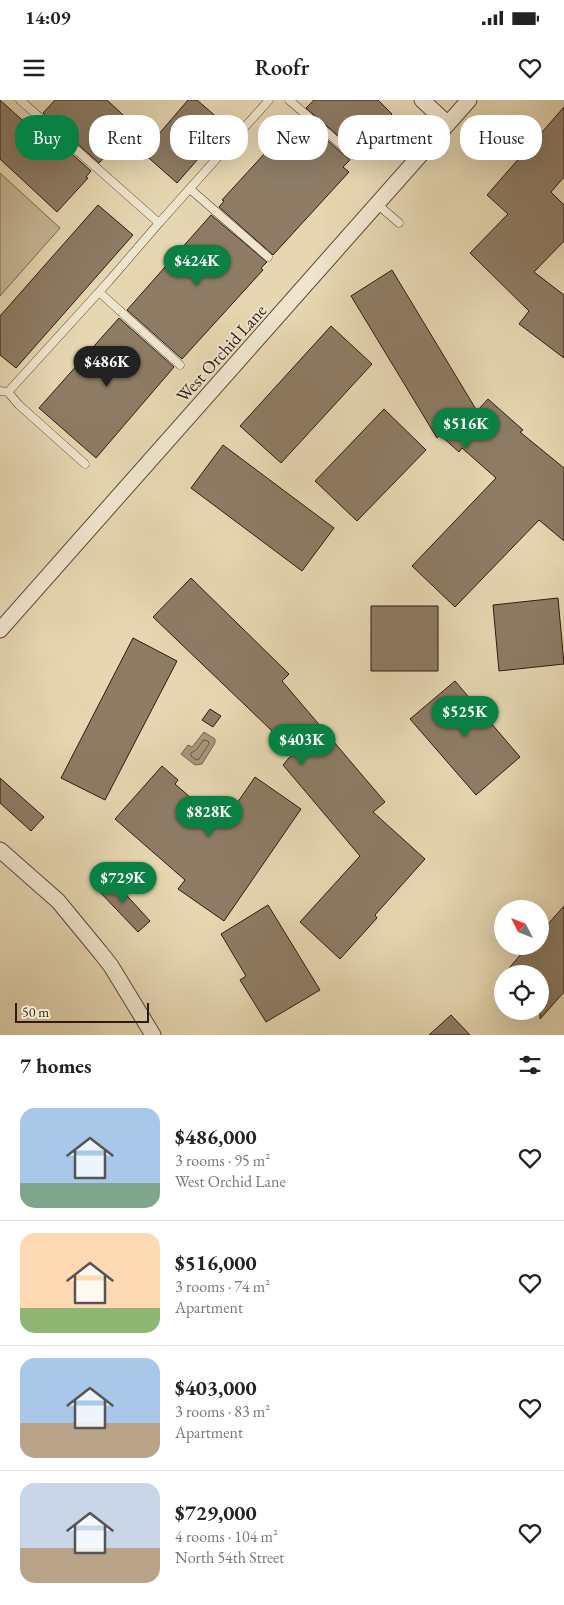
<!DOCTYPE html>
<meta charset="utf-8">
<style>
:root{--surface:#fff;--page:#f6f6f6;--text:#222;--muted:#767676;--line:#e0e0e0;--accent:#0b8043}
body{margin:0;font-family:"EB Garamond",serif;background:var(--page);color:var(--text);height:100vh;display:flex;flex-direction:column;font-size:19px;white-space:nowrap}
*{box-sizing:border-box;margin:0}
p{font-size:16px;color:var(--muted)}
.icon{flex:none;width:28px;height:28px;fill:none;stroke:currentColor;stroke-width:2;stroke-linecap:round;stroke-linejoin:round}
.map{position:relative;height:935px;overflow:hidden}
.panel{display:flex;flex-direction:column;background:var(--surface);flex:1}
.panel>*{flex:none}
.guide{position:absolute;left:15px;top:15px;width:535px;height:45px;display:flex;gap:10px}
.needle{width:32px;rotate:312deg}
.fabs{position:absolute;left:494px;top:800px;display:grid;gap:10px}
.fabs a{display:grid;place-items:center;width:55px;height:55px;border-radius:50%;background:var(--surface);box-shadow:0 5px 20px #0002;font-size:25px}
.scale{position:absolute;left:15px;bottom:12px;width:134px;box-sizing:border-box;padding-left:5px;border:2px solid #2e1a12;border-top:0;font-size:14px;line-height:18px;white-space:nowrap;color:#2e1a12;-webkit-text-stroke:4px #efe5cd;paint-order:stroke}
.price{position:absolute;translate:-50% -42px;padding:0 11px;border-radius:18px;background:var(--accent);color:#fff;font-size:16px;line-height:32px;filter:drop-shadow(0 1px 2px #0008)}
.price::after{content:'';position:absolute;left:50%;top:30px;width:15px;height:11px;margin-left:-8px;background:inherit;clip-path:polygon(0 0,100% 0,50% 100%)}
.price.current{background:#222;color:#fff}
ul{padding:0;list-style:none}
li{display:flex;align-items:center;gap:15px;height:125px;padding:0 20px}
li+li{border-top:1px solid var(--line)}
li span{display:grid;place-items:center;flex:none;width:140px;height:100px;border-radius:15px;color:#555}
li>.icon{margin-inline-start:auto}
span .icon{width:60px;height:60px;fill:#fffc;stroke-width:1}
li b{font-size:21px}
h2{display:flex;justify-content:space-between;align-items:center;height:60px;padding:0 20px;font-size:21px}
.tag{padding:0 18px;border-radius:20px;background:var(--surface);box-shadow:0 5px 20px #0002;font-size:18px;line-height:45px}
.tag.current{background:var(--accent);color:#fff}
.status{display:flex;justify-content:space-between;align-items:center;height:35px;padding:0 25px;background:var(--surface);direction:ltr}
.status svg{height:14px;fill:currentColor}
header{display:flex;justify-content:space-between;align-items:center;height:65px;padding:0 20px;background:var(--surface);font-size:22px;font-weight:600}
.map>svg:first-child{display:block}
.green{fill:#c7b797;stroke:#7a6854}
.water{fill:#a7977c;stroke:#776552}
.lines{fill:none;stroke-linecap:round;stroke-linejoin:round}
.shore{stroke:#6a5847;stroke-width:1}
.building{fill:#8e7c65;stroke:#2e1a12}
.lane-casing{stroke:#5c493a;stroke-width:9}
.street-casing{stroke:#5c493a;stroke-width:17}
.lane{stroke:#efe5cd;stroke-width:8}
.street{stroke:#efe5cd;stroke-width:15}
.labels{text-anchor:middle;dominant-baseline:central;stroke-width:4;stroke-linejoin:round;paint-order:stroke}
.street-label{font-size:18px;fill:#2e1a12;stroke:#efe5cd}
</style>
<div class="status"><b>14:09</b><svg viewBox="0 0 49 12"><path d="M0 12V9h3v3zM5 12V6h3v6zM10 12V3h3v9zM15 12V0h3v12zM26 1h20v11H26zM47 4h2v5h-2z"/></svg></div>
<header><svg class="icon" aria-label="menu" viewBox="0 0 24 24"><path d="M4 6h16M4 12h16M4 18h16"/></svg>Roofr<svg class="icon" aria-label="heart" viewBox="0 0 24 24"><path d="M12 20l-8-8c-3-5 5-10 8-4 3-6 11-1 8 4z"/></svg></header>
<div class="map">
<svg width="564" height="935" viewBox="0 0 564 935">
<rect width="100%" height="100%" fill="#e6d7b2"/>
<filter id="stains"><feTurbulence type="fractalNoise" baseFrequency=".004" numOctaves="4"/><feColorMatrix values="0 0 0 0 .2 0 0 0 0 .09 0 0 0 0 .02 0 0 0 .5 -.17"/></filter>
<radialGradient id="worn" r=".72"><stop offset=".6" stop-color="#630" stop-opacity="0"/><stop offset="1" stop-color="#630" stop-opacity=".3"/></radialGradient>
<path class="green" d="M 0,73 L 60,128 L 0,196 Z"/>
<path class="water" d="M 204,632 L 215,639 L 215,643 L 202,664 L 195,665 L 181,654 L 188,645 L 192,647 Z"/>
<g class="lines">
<path class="shore" d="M 204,640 L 208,641 L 209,644 L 199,659 L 196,660 L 191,656 L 191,653 L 196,650 Z"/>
</g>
<path class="building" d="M 0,0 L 30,27 L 35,21 L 91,71 L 86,77 L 88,78 L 57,112 L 0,59 Z
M 55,0 L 107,0 L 152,42 L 188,0 L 197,0 L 227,26 L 177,83 L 124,36 L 99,63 L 43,13 Z
M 314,0 L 378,0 L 392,14 L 357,52 L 306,8 Z
M 564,7 L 564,77 L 551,92 L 564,105 L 564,141 L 534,172 L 564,195 L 564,258 L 519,224 L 529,211 L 470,153 L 508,114 L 487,95 Z
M 299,16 L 350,60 L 343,67 L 349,72 L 273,155 L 219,107 L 224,101 L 222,100 Z
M 98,105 L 133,135 L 16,268 L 0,255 L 0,216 Z
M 211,115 L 267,162 L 261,168 L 263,170 L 182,259 L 127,210 Z
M 392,170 L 477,311 L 488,299 L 523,330 L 520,332 L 564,368 L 564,441 L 539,420 L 455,507 L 412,466 L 496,378 L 462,348 L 459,352 L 440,335 L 437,338 L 351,196 Z
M 119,218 L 174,267 L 96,358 L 39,308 Z
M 331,226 L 372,264 L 281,363 L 240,326 Z
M 384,309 L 426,350 L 357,421 L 315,381 Z
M 223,345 L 334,428 L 302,471 L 191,388 Z
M 191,478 L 289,574 L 282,581 L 385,702 L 373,712 L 425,759 L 375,815 L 377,818 L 340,859 L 300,822 L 360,756 L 283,665 L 294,652 L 153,517 Z
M 558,498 L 564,564 L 499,571 L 493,505 Z
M 371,506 L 438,506 L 438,571 L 371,571 Z
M 133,538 L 177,561 L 105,700 L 61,678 Z
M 455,581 L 520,657 L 476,695 L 410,619 Z
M 210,609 L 221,616 L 213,627 L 202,620 Z
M 162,666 L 178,680 L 175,684 L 222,725 L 255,677 L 301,709 L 224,821 L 178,789 L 185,780 L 115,719 Z
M 0,678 L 44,717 L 31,731 L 0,703 Z
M 109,776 L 150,821 L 138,832 L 96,788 Z
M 268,805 L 320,890 L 266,922 L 240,880 L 246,876 L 221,834 Z
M 564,806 L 564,892 L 540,919 L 540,874 L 504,874 L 528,846 L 540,846 L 540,833 Z
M 451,915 L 470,935 L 429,935 Z"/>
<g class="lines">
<defs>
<path id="lane" d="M 20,0 L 159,123 L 269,0
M 289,0 L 353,55
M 190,89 L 268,157
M 377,104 L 399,123
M 99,192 L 180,265
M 0,291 L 8,292 L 109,181 L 159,123
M 8,292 L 19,305 L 85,364"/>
<path id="street" d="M 422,0 L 448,24
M 0,530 L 469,0
M 0,750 L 58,801 L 100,852 L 111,866 L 153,935"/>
</defs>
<use href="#lane" class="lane-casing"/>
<use href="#street" class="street-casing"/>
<use href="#lane" class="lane"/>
<use href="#street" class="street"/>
</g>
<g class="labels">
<g class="street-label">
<text transform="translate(221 253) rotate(-48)">West Orchid Lane</text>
</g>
</g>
<rect width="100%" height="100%" filter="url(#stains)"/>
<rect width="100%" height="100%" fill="url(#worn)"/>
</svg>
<div class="fabs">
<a><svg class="needle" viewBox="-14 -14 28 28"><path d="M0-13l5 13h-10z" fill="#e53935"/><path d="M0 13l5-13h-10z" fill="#767676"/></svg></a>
<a><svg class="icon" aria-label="locate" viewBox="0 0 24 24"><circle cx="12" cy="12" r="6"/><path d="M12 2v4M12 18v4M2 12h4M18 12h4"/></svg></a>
</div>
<div class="scale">50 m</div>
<b class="price" style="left:197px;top:187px">$424K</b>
<b class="price current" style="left:107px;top:288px">$486K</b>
<b class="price" style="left:466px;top:350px">$516K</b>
<b class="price" style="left:465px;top:638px">$525K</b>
<b class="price" style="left:302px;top:666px">$403K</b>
<b class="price" style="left:209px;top:738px">$828K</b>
<b class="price" style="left:123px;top:804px">$729K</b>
<div class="guide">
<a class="tag current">Buy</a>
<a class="tag">Rent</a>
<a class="tag">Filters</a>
<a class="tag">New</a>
<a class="tag">Apartment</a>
<a class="tag">House</a>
</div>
</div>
<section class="panel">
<h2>7 homes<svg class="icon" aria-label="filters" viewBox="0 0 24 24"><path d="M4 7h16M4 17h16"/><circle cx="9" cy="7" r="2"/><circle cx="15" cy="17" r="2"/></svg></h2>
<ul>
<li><span style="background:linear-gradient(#a9c7e8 75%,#7fa58c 0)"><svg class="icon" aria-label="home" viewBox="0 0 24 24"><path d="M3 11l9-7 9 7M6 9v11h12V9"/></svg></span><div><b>$486,000</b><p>3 rooms · 95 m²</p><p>West Orchid Lane</p></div><svg class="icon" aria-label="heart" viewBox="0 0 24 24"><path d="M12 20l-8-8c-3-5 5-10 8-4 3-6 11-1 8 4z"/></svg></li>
<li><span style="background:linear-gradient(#ffd9b3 75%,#8fb573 0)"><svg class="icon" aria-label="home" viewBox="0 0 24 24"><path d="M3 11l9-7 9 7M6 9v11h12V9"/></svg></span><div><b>$516,000</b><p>3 rooms · 74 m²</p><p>Apartment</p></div><svg class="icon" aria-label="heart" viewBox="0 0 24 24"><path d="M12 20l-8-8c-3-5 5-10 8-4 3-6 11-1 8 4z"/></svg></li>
<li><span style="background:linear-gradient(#a9c7e8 65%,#b9a48a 0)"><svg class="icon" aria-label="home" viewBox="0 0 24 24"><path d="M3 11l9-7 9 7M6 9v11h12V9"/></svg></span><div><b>$403,000</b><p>3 rooms · 83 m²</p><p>Apartment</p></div><svg class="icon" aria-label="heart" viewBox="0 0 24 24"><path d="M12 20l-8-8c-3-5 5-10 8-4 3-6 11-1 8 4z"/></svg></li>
<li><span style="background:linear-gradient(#c9d6e8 65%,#b9a48a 0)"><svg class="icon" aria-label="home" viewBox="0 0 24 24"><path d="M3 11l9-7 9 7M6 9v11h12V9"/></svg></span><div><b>$729,000</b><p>4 rooms · 104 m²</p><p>North 54th Street</p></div><svg class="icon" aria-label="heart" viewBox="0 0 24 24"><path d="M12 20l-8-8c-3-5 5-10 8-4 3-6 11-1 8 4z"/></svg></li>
</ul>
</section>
